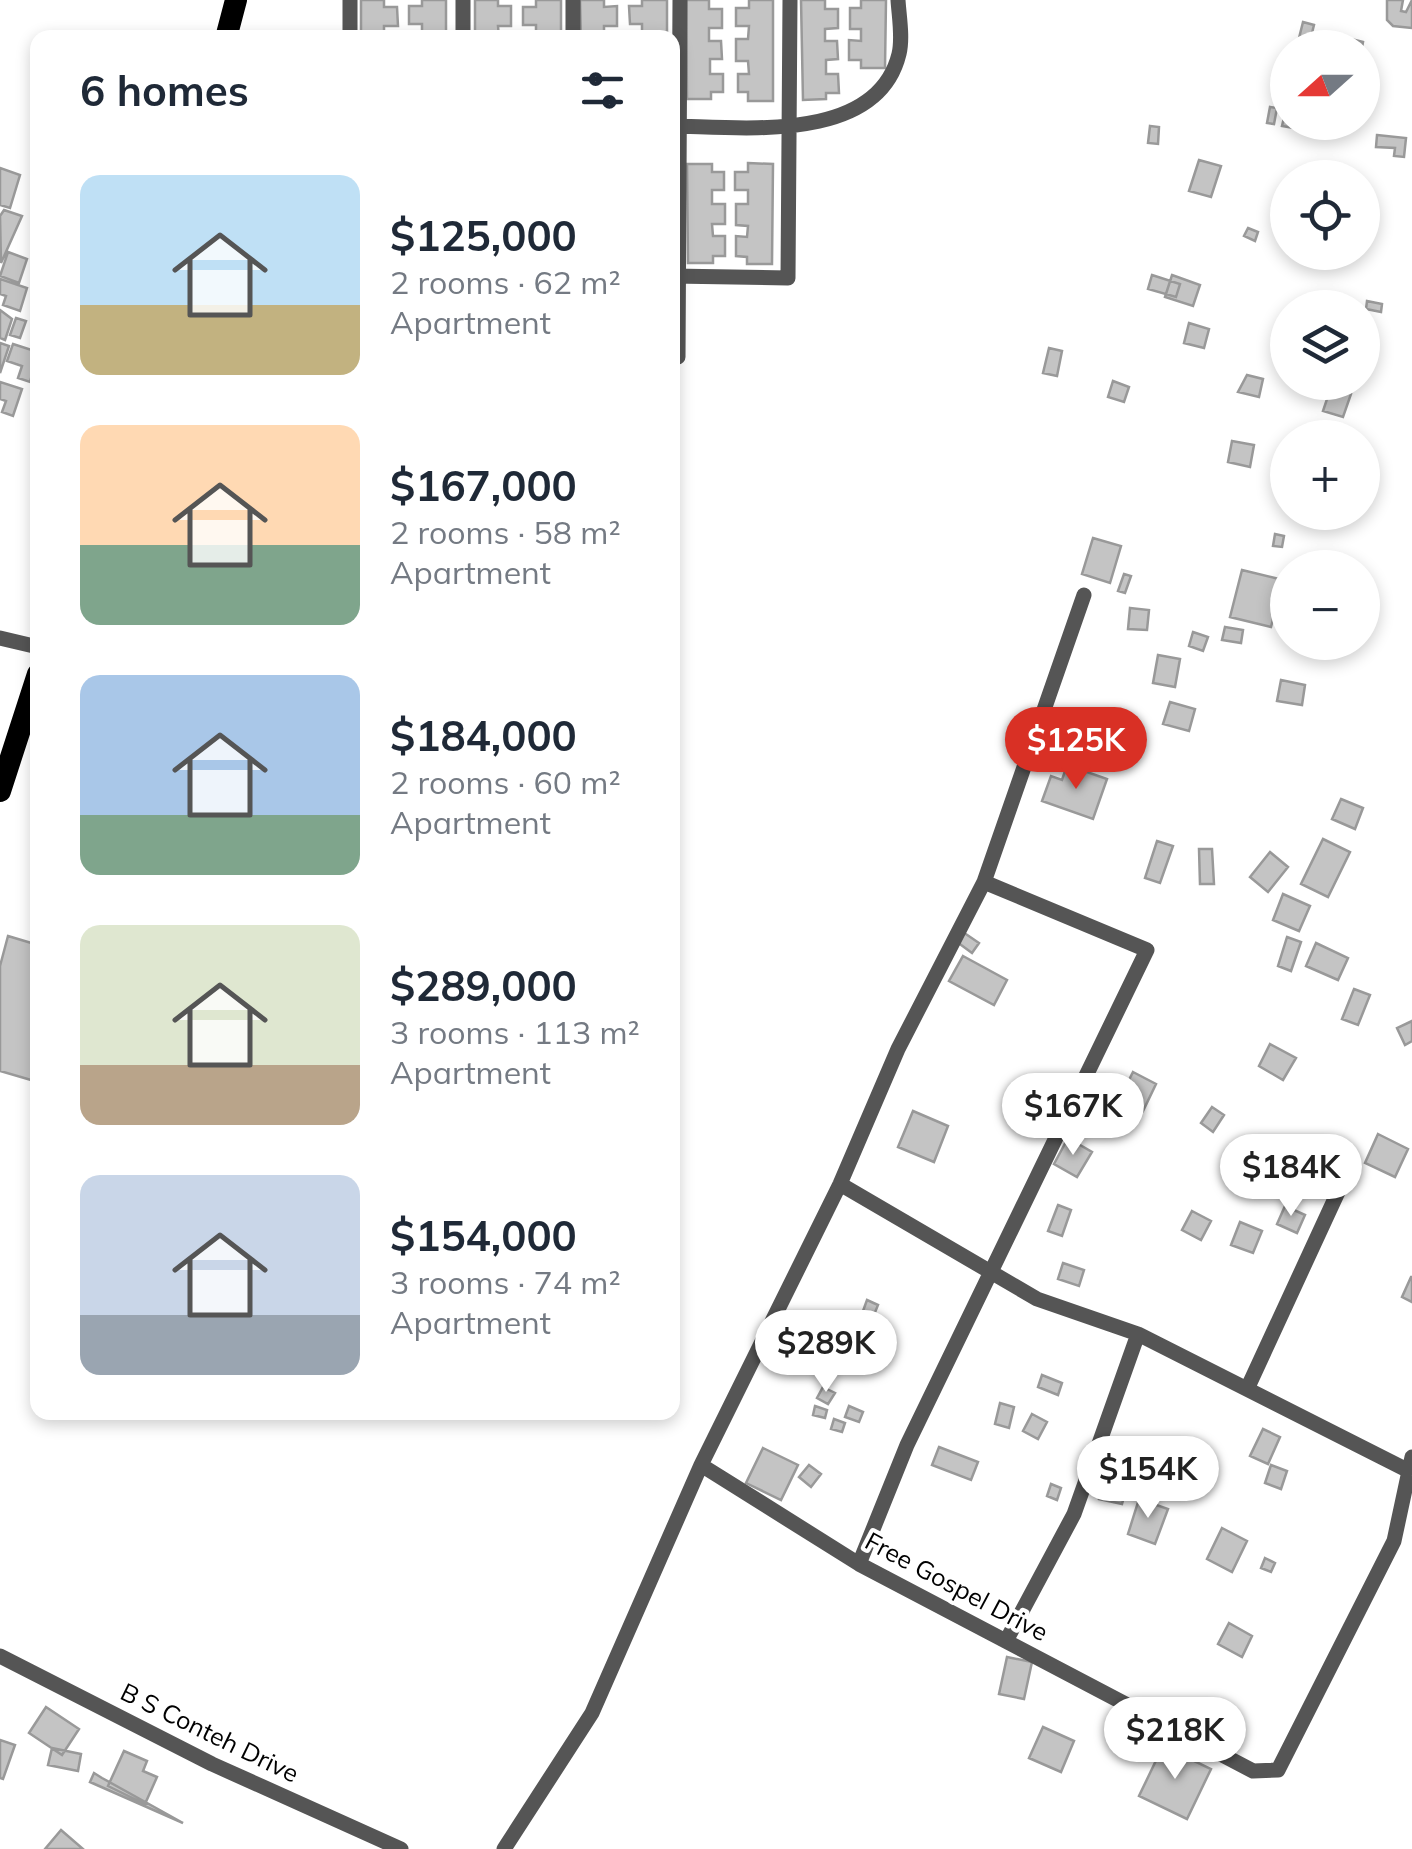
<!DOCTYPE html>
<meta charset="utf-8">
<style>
:root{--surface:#fff;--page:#f2f2f3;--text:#1f2937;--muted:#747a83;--accent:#d93025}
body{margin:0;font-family:Mulish,sans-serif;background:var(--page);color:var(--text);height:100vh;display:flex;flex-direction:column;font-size:38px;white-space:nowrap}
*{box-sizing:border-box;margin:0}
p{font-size:32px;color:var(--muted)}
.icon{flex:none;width:55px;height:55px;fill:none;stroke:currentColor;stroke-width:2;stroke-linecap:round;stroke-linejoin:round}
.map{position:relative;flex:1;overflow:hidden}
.details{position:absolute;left:30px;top:30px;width:650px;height:1390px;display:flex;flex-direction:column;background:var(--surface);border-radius:20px;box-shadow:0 5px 15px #0003}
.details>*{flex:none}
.needle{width:65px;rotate:249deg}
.controls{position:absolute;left:1270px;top:30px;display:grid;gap:20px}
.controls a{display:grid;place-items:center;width:110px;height:110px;border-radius:50%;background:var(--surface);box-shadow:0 5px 15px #0003;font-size:50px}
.price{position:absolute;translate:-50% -85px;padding:0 22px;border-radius:35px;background:#fff;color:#222;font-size:32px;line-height:65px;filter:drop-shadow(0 2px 5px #0008)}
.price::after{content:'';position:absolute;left:50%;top:60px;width:30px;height:22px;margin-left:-15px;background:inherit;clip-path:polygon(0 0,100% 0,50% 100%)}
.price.selected{background:var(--accent);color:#fff}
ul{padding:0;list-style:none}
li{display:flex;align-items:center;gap:30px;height:250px;padding:0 50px}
li span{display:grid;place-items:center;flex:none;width:280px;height:200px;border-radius:20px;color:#555}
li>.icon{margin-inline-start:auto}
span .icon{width:120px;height:120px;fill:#fffc;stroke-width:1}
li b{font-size:42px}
h2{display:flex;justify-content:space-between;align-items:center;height:120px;padding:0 50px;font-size:42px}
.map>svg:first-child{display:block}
.building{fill:#c4c4c4;stroke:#999;stroke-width:2.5}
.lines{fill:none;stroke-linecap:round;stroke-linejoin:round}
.street{stroke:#555;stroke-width:15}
.primary{stroke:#000;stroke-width:22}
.labels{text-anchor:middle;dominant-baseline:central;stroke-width:8;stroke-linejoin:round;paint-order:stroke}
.street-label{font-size:25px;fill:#000;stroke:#fff}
</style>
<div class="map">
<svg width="1412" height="1849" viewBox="0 0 1412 1849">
<rect width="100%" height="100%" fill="#fff"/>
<path class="building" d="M 361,0 L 384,0 L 384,7 L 397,7 L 398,26 L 384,26 L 384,38 L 361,38 Z
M 422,0 L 446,0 L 446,38 L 422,38 L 422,24 L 409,24 L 409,6 L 422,6 Z
M 475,0 L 498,0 L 498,6 L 511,6 L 511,26 L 498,26 L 499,38 L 475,38 Z
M 536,0 L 561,0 L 561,38 L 536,38 L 536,25 L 523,25 L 523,7 L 536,7 Z
M 580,0 L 604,0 L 604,7 L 617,6 L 617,26 L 604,26 L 604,38 L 581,38 Z
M 642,0 L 667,0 L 667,38 L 630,38 L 642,37 L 642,24 L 630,24 L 629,6 L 642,6 Z
M 686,0 L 709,0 L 709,9 L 722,9 L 722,28 L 709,28 L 709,41 L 721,41 L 722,59 L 710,59 L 710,74 L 723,74 L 723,92 L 711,92 L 711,99 L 687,99 Z
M 749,0 L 773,0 L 773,101 L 748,101 L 748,92 L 738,92 L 738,74 L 749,74 L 748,61 L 736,61 L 736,39 L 748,39 L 749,26 L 736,26 L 736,8 L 749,8 Z
M 801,0 L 825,0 L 825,9 L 838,9 L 838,28 L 825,29 L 825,41 L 837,41 L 838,59 L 826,60 L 826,74 L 838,74 L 839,93 L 826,93 L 826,99 L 803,100 Z
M 861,0 L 886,0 L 885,68 L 861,68 L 861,60 L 849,60 L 849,40 L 861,41 L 861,29 L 850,29 L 850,8 L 861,8 Z
M 1387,0 L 1403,0 L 1401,11 L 1406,12 L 1412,0 L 1412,28 L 1393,26 L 1387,20 Z
M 1303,22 L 1314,25 L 1310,41 L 1299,38 Z
M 1323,36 L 1341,41 L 1339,48 L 1320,48 Z
M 1343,37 L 1363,42 L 1362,48 L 1340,48 Z
M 1270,107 L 1277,108 L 1274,124 L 1267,123 Z
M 1286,109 L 1288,122 L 1295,122 L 1294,128 L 1282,126 Z
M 1150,126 L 1159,127 L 1158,144 L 1148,143 Z
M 1377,135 L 1406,138 L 1404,157 L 1394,156 L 1395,148 L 1376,147 Z
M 1199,160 L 1221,166 L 1211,197 L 1189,191 Z
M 748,163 L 773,164 L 772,264 L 747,264 L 747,257 L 736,256 L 736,236 L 747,237 L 748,226 L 736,225 L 736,204 L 748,204 L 748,190 L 735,190 L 735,172 L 748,172 Z
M 687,164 L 712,164 L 712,172 L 724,172 L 724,190 L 712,190 L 712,204 L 725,204 L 725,224 L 712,224 L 713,236 L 725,236 L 725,256 L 713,256 L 713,263 L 688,263 Z
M 0,168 L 20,175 L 10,208 L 0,205 Z
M 4,210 L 22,216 L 1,263 L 0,216 Z
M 1248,228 L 1258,232 L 1255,241 L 1244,236 Z
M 8,252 L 27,259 L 19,283 L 0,276 Z
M 1152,275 L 1180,284 L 1176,297 L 1148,289 Z
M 1172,275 L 1200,285 L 1193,306 L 1165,297 Z
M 0,279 L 27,288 L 20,311 L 3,305 L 6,296 L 0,294 Z
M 1367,301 L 1382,304 L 1381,312 L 1366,309 Z
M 0,310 L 12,319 L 5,340 L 0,338 Z
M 16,318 L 26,321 L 20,338 L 10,335 Z
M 1189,323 L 1209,329 L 1204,348 L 1184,343 Z
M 0,343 L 9,346 L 0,373 Z
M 13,344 L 38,352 L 30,382 L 18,378 L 22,366 L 7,361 Z
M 1049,348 L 1062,351 L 1057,376 L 1043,373 Z
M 1247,375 L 1263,379 L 1259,397 L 1238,392 Z
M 1113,381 L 1129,387 L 1124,402 L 1108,397 Z
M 0,382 L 22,389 L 13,416 L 2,412 L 6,401 L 0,399 Z
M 1331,387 L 1351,394 L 1343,417 L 1323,411 Z
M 1232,441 L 1254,445 L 1250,467 L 1228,462 Z
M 1327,512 L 1336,515 L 1333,527 L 1324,525 Z
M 1275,534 L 1284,536 L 1282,547 L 1273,546 Z
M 1093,538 L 1121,546 L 1110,583 L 1082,574 Z
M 1242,570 L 1283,580 L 1271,627 L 1230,617 Z
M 1124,574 L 1131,576 L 1125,593 L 1118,591 Z
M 1130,608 L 1149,610 L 1147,630 L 1128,629 Z
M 1225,627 L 1243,630 L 1241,643 L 1222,640 Z
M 1193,632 L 1208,637 L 1203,651 L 1189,646 Z
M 1311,642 L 1331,642 L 1327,652 Z
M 1158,655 L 1180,659 L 1175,687 L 1153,683 Z
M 1281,680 L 1305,685 L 1302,705 L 1277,701 Z
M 1170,702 L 1195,709 L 1189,731 L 1163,724 Z
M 1067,765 L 1107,779 L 1093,819 L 1042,801 L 1051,776 L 1062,780 Z
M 1341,799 L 1363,808 L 1355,829 L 1332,819 Z
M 1323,839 L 1350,852 L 1328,897 L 1301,884 Z
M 1157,841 L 1173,846 L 1160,883 L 1145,878 Z
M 1199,849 L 1212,849 L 1214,884 L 1200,884 Z
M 1270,852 L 1288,867 L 1268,892 L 1250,877 Z
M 1283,894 L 1310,906 L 1299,931 L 1273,920 Z
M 960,930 L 979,943 L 972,953 L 953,939 Z
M 8,936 L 38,945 L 38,1082 L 0,1071 L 0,966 Z
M 1287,937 L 1301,942 L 1291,971 L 1278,966 Z
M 1316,943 L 1348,958 L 1338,980 L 1306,966 Z
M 963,956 L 1007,980 L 994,1005 L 949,981 Z
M 1354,989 L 1370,995 L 1358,1025 L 1342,1019 Z
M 1412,1021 L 1412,1041 L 1405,1045 L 1397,1028 Z
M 1270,1044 L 1296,1058 L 1283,1080 L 1259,1066 Z
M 1133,1072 L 1156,1084 L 1143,1111 L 1119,1100 Z
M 1212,1107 L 1224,1115 L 1213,1132 L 1201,1123 Z
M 913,1111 L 948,1126 L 934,1162 L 898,1147 Z
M 1378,1134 L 1408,1149 L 1395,1177 L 1365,1163 Z
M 1068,1138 L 1092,1152 L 1077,1177 L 1054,1164 Z
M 1297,1147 L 1326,1160 L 1319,1175 L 1290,1162 Z
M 1058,1205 L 1071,1210 L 1062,1236 L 1048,1231 Z
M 1285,1206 L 1305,1215 L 1297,1233 L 1277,1224 Z
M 1192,1211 L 1211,1221 L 1201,1240 L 1182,1230 Z
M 1240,1222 L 1262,1231 L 1253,1253 L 1231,1245 Z
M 1063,1263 L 1084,1270 L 1079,1286 L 1058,1279 Z
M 1411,1277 L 1412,1277 L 1412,1302 L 1402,1297 Z
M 867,1300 L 878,1305 L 874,1315 L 863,1311 Z
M 1042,1375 L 1062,1383 L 1058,1395 L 1038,1387 Z
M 823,1387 L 835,1393 L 828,1404 L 817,1398 Z
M 1000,1403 L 1014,1407 L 1009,1428 L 995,1424 Z
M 815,1406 L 827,1410 L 825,1418 L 813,1415 Z
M 849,1406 L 863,1412 L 859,1422 L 845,1417 Z
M 1032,1414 L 1047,1422 L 1038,1439 L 1023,1431 Z
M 834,1419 L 845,1423 L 842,1432 L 831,1429 Z
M 1263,1429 L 1280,1437 L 1268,1464 L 1250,1456 Z
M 939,1447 L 978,1462 L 971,1480 L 932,1465 Z
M 763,1448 L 798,1465 L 781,1500 L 746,1483 Z
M 809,1465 L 821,1474 L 811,1487 L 799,1477 Z
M 1271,1465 L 1287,1471 L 1281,1489 L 1265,1483 Z
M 1104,1476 L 1128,1482 L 1122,1504 L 1099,1499 Z
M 1051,1484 L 1061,1488 L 1057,1500 L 1047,1496 Z
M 1139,1499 L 1168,1509 L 1155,1544 L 1128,1534 Z
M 1222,1528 L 1247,1541 L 1232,1572 L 1207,1559 Z
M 1265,1558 L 1275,1563 L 1271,1572 L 1261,1568 Z
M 1229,1623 L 1252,1636 L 1242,1657 L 1218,1644 Z
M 1007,1657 L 1032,1662 L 1024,1699 L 999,1694 Z
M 46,1707 L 79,1729 L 62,1755 L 29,1733 Z
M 1043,1727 L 1074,1741 L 1061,1772 L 1029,1758 Z
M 0,1740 L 15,1745 L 3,1779 L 0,1778 Z
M 1163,1746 L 1211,1769 L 1187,1819 L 1139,1796 Z
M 52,1748 L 81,1754 L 78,1771 L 48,1765 Z
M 124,1751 L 147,1761 L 143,1771 L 157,1777 L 145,1804 L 108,1786 Z
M 94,1773 L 102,1778 L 183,1823 L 90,1782 Z
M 61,1830 L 83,1849 L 45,1849 Z"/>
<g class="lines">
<path class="street" d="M 350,38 L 350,0
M 463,38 L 463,0
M 573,38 L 573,0
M 673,126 C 741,127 877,144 899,54 C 903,38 899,16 898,0
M 672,276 L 788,278 L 790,0
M 678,357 L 680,0
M 0,638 L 38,647
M 840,1184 L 1037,1299 L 1138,1334 L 1407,1470
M 1248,1387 L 1350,1166
M 701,1465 L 840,1184 L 898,1049 L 984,882 L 1084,595
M 859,1564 L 907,1445 L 1147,950 L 984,882
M 1006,1641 L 1074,1514 L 1138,1334
M 0,1656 L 212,1764 L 401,1849
M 504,1849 L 592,1713 L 701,1465 L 859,1564 L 1253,1771 L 1278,1770 L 1394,1541 L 1412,1457"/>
<path class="primary" d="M 226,38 L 236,0
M 0,791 L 38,674"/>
</g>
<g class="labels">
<g class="street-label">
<text transform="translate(957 1586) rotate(28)">Free Gospel Drive</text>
<text transform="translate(210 1732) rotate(26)">B S Conteh Drive</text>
</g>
</g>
</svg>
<div class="controls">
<a><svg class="needle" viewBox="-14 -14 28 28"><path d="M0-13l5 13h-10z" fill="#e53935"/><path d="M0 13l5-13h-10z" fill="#747a83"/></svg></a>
<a><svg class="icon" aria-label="locate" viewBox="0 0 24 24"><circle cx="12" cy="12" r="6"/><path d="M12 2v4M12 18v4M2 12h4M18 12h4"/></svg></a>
<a><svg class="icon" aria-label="layers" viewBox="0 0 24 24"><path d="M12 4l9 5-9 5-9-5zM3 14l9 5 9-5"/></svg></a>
<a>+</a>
<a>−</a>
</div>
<b class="price selected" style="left:1076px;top:792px">$125K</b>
<b class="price" style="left:1073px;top:1158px">$167K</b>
<b class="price" style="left:1291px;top:1219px">$184K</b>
<b class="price" style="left:826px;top:1395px">$289K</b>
<b class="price" style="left:1148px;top:1521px">$154K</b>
<b class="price" style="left:1175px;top:1782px">$218K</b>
<section class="details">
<h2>6 homes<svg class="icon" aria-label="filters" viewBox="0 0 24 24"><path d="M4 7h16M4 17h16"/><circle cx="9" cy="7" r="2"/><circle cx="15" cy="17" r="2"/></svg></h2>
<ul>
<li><span style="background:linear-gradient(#bfe0f5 65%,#c2b280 0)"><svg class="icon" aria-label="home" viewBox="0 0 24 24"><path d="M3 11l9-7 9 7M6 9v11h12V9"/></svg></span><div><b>$125,000</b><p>2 rooms · 62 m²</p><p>Apartment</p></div></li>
<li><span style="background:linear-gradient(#ffd9b3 60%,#7fa58c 0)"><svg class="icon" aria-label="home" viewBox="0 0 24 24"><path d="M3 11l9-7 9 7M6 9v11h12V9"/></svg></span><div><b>$167,000</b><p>2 rooms · 58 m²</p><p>Apartment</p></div></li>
<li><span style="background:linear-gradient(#a9c7e8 70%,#7fa58c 0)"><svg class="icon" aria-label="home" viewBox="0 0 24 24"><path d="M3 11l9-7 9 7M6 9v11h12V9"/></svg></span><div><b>$184,000</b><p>2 rooms · 60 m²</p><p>Apartment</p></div></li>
<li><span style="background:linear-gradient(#dfe7d0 70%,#b9a48a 0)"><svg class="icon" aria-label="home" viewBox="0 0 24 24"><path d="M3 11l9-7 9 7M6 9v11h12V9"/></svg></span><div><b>$289,000</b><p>3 rooms · 113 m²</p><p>Apartment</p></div></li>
<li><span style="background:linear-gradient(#c9d6e8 70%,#9aa5b1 0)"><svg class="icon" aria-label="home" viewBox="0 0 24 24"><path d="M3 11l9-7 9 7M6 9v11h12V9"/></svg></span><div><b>$154,000</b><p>3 rooms · 74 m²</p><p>Apartment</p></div></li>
</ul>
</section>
</div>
